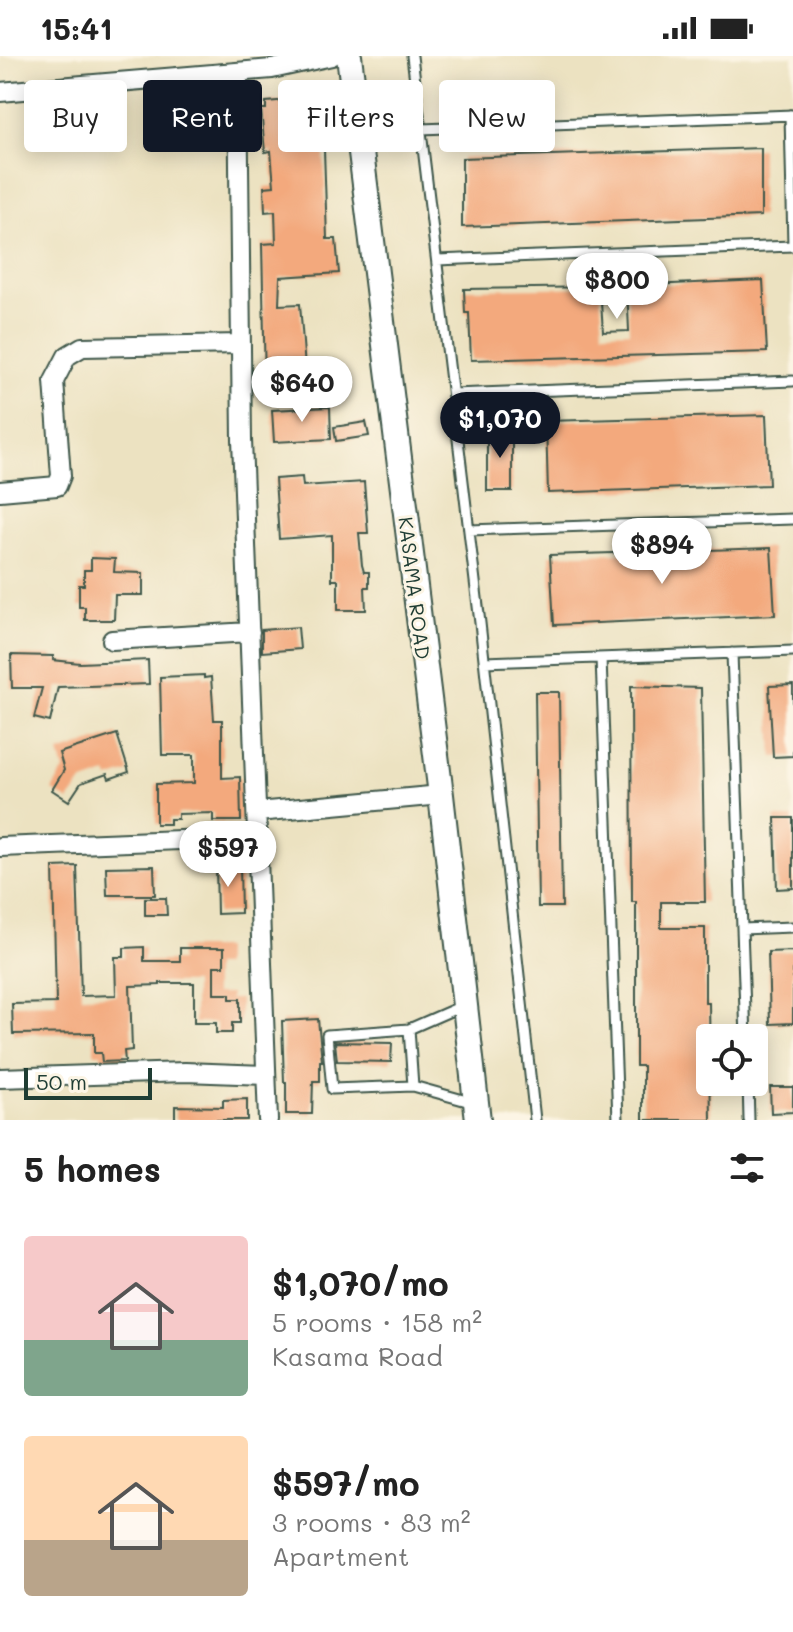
<!DOCTYPE html>
<meta charset="utf-8">
<style>
:root{--surface:#fff;--page:#f6f6f6;--text:#222;--muted:#767676;--accent:#111827}
body{margin:0;font-family:Mali,sans-serif;background:var(--page);color:var(--text);height:100vh;display:flex;flex-direction:column;font-size:30px;white-space:nowrap}
*{box-sizing:border-box;margin:0}
p{font-size:26px;color:var(--muted)}
.icon{flex:none;width:44px;height:44px;fill:none;stroke:currentColor;stroke-width:2;stroke-linecap:round;stroke-linejoin:round}
.map{position:relative;height:1064px;overflow:hidden}
.panel{display:flex;flex-direction:column;background:var(--surface);flex:1}
.panel>*{flex:none}
.guide{position:absolute;left:24px;top:24px;width:746px;height:72px;display:flex;gap:16px}
.fabs{position:absolute;left:696px;top:968px;display:grid;gap:16px}
.fabs a{display:grid;place-items:center;width:72px;height:72px;border-radius:8px;background:var(--surface);box-shadow:0 4px 20px #0003;font-size:40px}
.scale{position:absolute;left:24px;bottom:20px;width:128px;box-sizing:border-box;padding-left:8px;border:4px solid #1f3d34;border-top:0;font-size:22px;line-height:28px;white-space:nowrap;color:#1f3d34;-webkit-text-stroke:6px #fcf5e5;paint-order:stroke}
.price{position:absolute;translate:-50% -68px;padding:0 18px;border-radius:28px;background:#fff;color:#222;font-size:26px;line-height:52px;filter:drop-shadow(0 2px 4px #0008)}
.price::after{content:'';position:absolute;left:50%;top:48px;width:24px;height:18px;margin-left:-12px;background:inherit;clip-path:polygon(0 0,100% 0,50% 100%)}
.price.active{background:var(--accent);color:#fff}
ul{padding:0;list-style:none}
li{display:flex;align-items:center;gap:24px;height:200px;padding:0 24px}
li span{display:grid;place-items:center;flex:none;width:224px;height:160px;border-radius:8px;color:#555}
li>.icon{margin-inline-start:auto}
span .icon{width:96px;height:96px;fill:#fffc;stroke-width:1}
li b{font-size:34px}
h2{display:flex;justify-content:space-between;align-items:center;height:96px;padding:0 24px;font-size:34px}
.chip{padding:0 28px;border-radius:8px;background:var(--surface);box-shadow:0 4px 20px #0003;font-size:28px;line-height:72px}
.chip.active{background:var(--accent);color:#fff}
.status{display:flex;justify-content:space-between;align-items:center;height:56px;padding:0 40px;background:var(--surface);direction:ltr}
.status svg{height:22px;fill:currentColor}
.map>svg:first-child{display:block}
.building{fill:#f3a97d}
.lines{fill:none;stroke-linecap:round;stroke-linejoin:round}
.service-casing{stroke:#3e5649;stroke-width:13}
.minor-casing{stroke:#3e5649;stroke-width:22}
.tertiary-casing{stroke:#3e5649;stroke-width:28}
.service{stroke:#fff;stroke-width:9}
.minor{stroke:#fff;stroke-width:18}
.tertiary{stroke:#fff;stroke-width:24}
.labels{text-anchor:middle;dominant-baseline:central;stroke-width:6;stroke-linejoin:round;paint-order:stroke}
.street-label{font-size:20px;fill:#1f3d34;stroke:#fcf5e5}
</style>
<div class="status"><b>15:41</b><svg viewBox="0 0 49 12"><path d="M0 12V9h3v3zM5 12V6h3v6zM10 12V3h3v9zM15 12V0h3v12zM26 1h20v11H26zM47 4h2v5h-2z"/></svg></div>
<div class="map">
<svg width="793" height="1064" viewBox="0 0 793 1064">
<rect width="100%" height="100%" fill="#fcf5e5"/>
<filter id="ink" filterUnits="userSpaceOnUse"><feTurbulence type="fractalNoise" baseFrequency=".0125" numOctaves="2"/><feDisplacementMap in="SourceGraphic" scale="16" xChannelSelector="R" yChannelSelector="G"/><feConvolveMatrix kernelMatrix="1 2 1 2 8 2 1 2 1" color-interpolation-filters="sRGB"/></filter>
<filter id="wash" filterUnits="userSpaceOnUse"><feTurbulence type="fractalNoise" baseFrequency=".006" numOctaves="4" result="noise"/><feDisplacementMap in="SourceGraphic" scale="32" xChannelSelector="R" yChannelSelector="G"/><feGaussianBlur stdDeviation="1.8" result="paint"/><feColorMatrix in="noise" values="0 0 0 0 0 0 0 0 0 0 0 0 0 0 0 0 0 1.4 0 .05"/><feComposite in="paint" operator="in"/></filter>
<g filter="url(#wash)">
<rect width="100%" height="100%" fill="#ece2c1"/>
<g id="blocks">
<path class="building" d="M 289,44 L 291,67 L 323,64 L 327,183 L 336,183 L 339,217 L 280,221 L 279,249 L 300,248 L 306,325 L 265,327 L 262,188 L 276,187 L 275,155 L 265,156 L 264,131 L 274,130 L 271,95 L 265,96 L 261,53 L 266,53 L 266,46 Z
M 761,92 L 761,160 L 462,171 L 462,102 Z
M 763,224 L 767,296 L 471,304 L 469,257 L 465,257 L 464,233 L 600,231 L 603,276 L 629,275 L 627,230 Z
M 330,351 L 331,383 L 274,386 L 272,354 Z
M 766,359 L 769,429 L 548,437 L 546,365 Z
M 366,366 L 369,380 L 336,385 L 334,371 Z
M 487,374 L 512,374 L 512,435 L 487,435 Z
M 302,421 L 303,430 L 364,426 L 368,477 L 359,477 L 362,509 L 364,516 L 369,516 L 369,531 L 365,531 L 366,554 L 338,554 L 338,524 L 332,524 L 332,479 L 279,483 L 275,423 Z
M 771,492 L 775,559 L 554,569 L 550,499 Z
M 91,502 L 115,503 L 114,516 L 143,517 L 143,539 L 115,539 L 114,564 L 85,564 L 85,551 L 79,551 L 79,529 L 84,529 L 84,514 L 91,514 Z
M 298,571 L 300,593 L 262,596 L 262,574 Z
M 11,599 L 53,600 L 53,604 L 80,607 L 148,604 L 149,628 L 58,631 L 50,666 L 34,662 L 42,632 L 12,632 Z
M 204,619 L 204,622 L 211,621 L 214,664 L 222,664 L 222,722 L 240,721 L 241,765 L 213,765 L 213,757 L 178,758 L 178,763 L 170,763 L 170,768 L 156,768 L 156,728 L 194,727 L 194,699 L 162,699 L 160,621 Z
M 793,629 L 793,700 L 773,701 L 769,630 Z
M 631,630 L 701,632 L 705,846 L 661,846 L 661,872 L 705,872 L 705,947 L 709,947 L 711,1064 L 643,1064 L 643,1010 L 636,1010 L 636,846 L 632,846 Z
M 535,636 L 559,636 L 562,851 L 538,851 Z
M 117,678 L 129,716 L 109,723 L 107,718 L 81,727 L 69,745 L 52,734 L 64,714 L 59,697 Z
M 775,762 L 793,762 L 793,832 L 777,833 Z
M 216,809 L 240,809 L 241,857 L 217,858 Z
M 77,810 L 81,940 L 116,939 L 115,901 L 124,901 L 124,892 L 144,891 L 144,905 L 180,905 L 180,892 L 224,892 L 224,910 L 214,910 L 214,938 L 230,938 L 230,943 L 240,943 L 240,967 L 232,967 L 232,977 L 216,977 L 216,967 L 194,967 L 194,927 L 160,927 L 160,929 L 130,930 L 132,994 L 124,995 L 125,1005 L 102,1006 L 101,997 L 94,997 L 94,977 L 13,978 L 12,948 L 56,947 L 53,811 Z
M 154,810 L 155,839 L 107,839 L 106,811 Z
M 145,842 L 166,842 L 167,859 L 145,859 Z
M 793,895 L 793,967 L 770,968 L 768,896 Z
M 318,963 L 322,1005 L 320,1005 L 320,1025 L 313,1025 L 312,1058 L 286,1058 L 286,1026 L 284,1026 L 282,965 Z
M 335,986 L 392,987 L 391,1006 L 337,1005 Z
M 770,1031 L 793,1031 L 793,1056 L 771,1057 Z
M 247,1043 L 247,1064 L 175,1064 L 175,1050 L 223,1051 L 223,1044 Z"/>
</g>
</g>
<g filter="url(#ink)">
<use href="#blocks" fill-opacity="0" stroke="#3e5649" stroke-width="2"/>
<g class="lines">
<defs>
<path id="service" d="M 412,0 L 480,567 L 535,1064
M 790,59 L 793,189
M 421,73 L 793,59
M 437,204 L 793,190
M 453,338 L 793,325
M 469,474 L 793,463
M 732,597 L 746,982
M 601,602 L 618,1064
M 484,606 L 793,595
M 742,873 L 793,871
M 464,949 L 409,973 L 327,979 L 332,1033 L 413,1030 L 474,1047
M 409,973 L 413,1030
M 748,1026 L 749,1064"/>
<path id="minor" d="M 238,17 L 242,384 L 268,1064
M 0,36 L 272,13 L 332,0
M 0,435 L 57,430 L 61,420 L 54,325 L 67,300 L 82,291 L 240,288
M 112,584 L 250,576
M 257,756 L 441,739
M 0,791 L 258,781
M 0,1022 L 185,1016 L 266,1019"/>
<path id="tertiary" d="M 349,0 L 441,739 L 478,1064"/>
</defs>
<use href="#service" class="service-casing"/>
<use href="#minor" class="minor-casing"/>
<use href="#tertiary" class="tertiary-casing"/>
<use href="#service" class="service"/>
<use href="#minor" class="minor"/>
<use href="#tertiary" class="tertiary"/>
</g>
</g>
<g class="labels">
<g class="street-label">
<text transform="translate(415 532) rotate(83)">KASAMA ROAD</text>
</g>
</g>
</svg>
<div class="fabs">
<a><svg class="icon" aria-label="locate" viewBox="0 0 24 24"><circle cx="12" cy="12" r="6"/><path d="M12 2v4M12 18v4M2 12h4M18 12h4"/></svg></a>
</div>
<div class="scale">50 m</div>
<b class="price" style="left:617px;top:265px">$800</b>
<b class="price" style="left:302px;top:368px">$640</b>
<b class="price active" style="left:500px;top:404px">$1,070</b>
<b class="price" style="left:662px;top:530px">$894</b>
<b class="price" style="left:228px;top:833px">$597</b>
<div class="guide">
<a class="chip">Buy</a>
<a class="chip active">Rent</a>
<a class="chip">Filters</a>
<a class="chip">New</a>
</div>
</div>
<section class="panel">
<h2>5 homes<svg class="icon" aria-label="filters" viewBox="0 0 24 24"><path d="M4 7h16M4 17h16"/><circle cx="9" cy="7" r="2"/><circle cx="15" cy="17" r="2"/></svg></h2>
<ul>
<li><span style="background:linear-gradient(#f6c9c9 65%,#7fa58c 0)"><svg class="icon" aria-label="home" viewBox="0 0 24 24"><path d="M3 11l9-7 9 7M6 9v11h12V9"/></svg></span><div><b>$1,070/mo</b><p>5 rooms · 158 m²</p><p>Kasama Road</p></div></li>
<li><span style="background:linear-gradient(#ffd9b3 65%,#b9a48a 0)"><svg class="icon" aria-label="home" viewBox="0 0 24 24"><path d="M3 11l9-7 9 7M6 9v11h12V9"/></svg></span><div><b>$597/mo</b><p>3 rooms · 83 m²</p><p>Apartment</p></div></li>
</ul>
</section>
